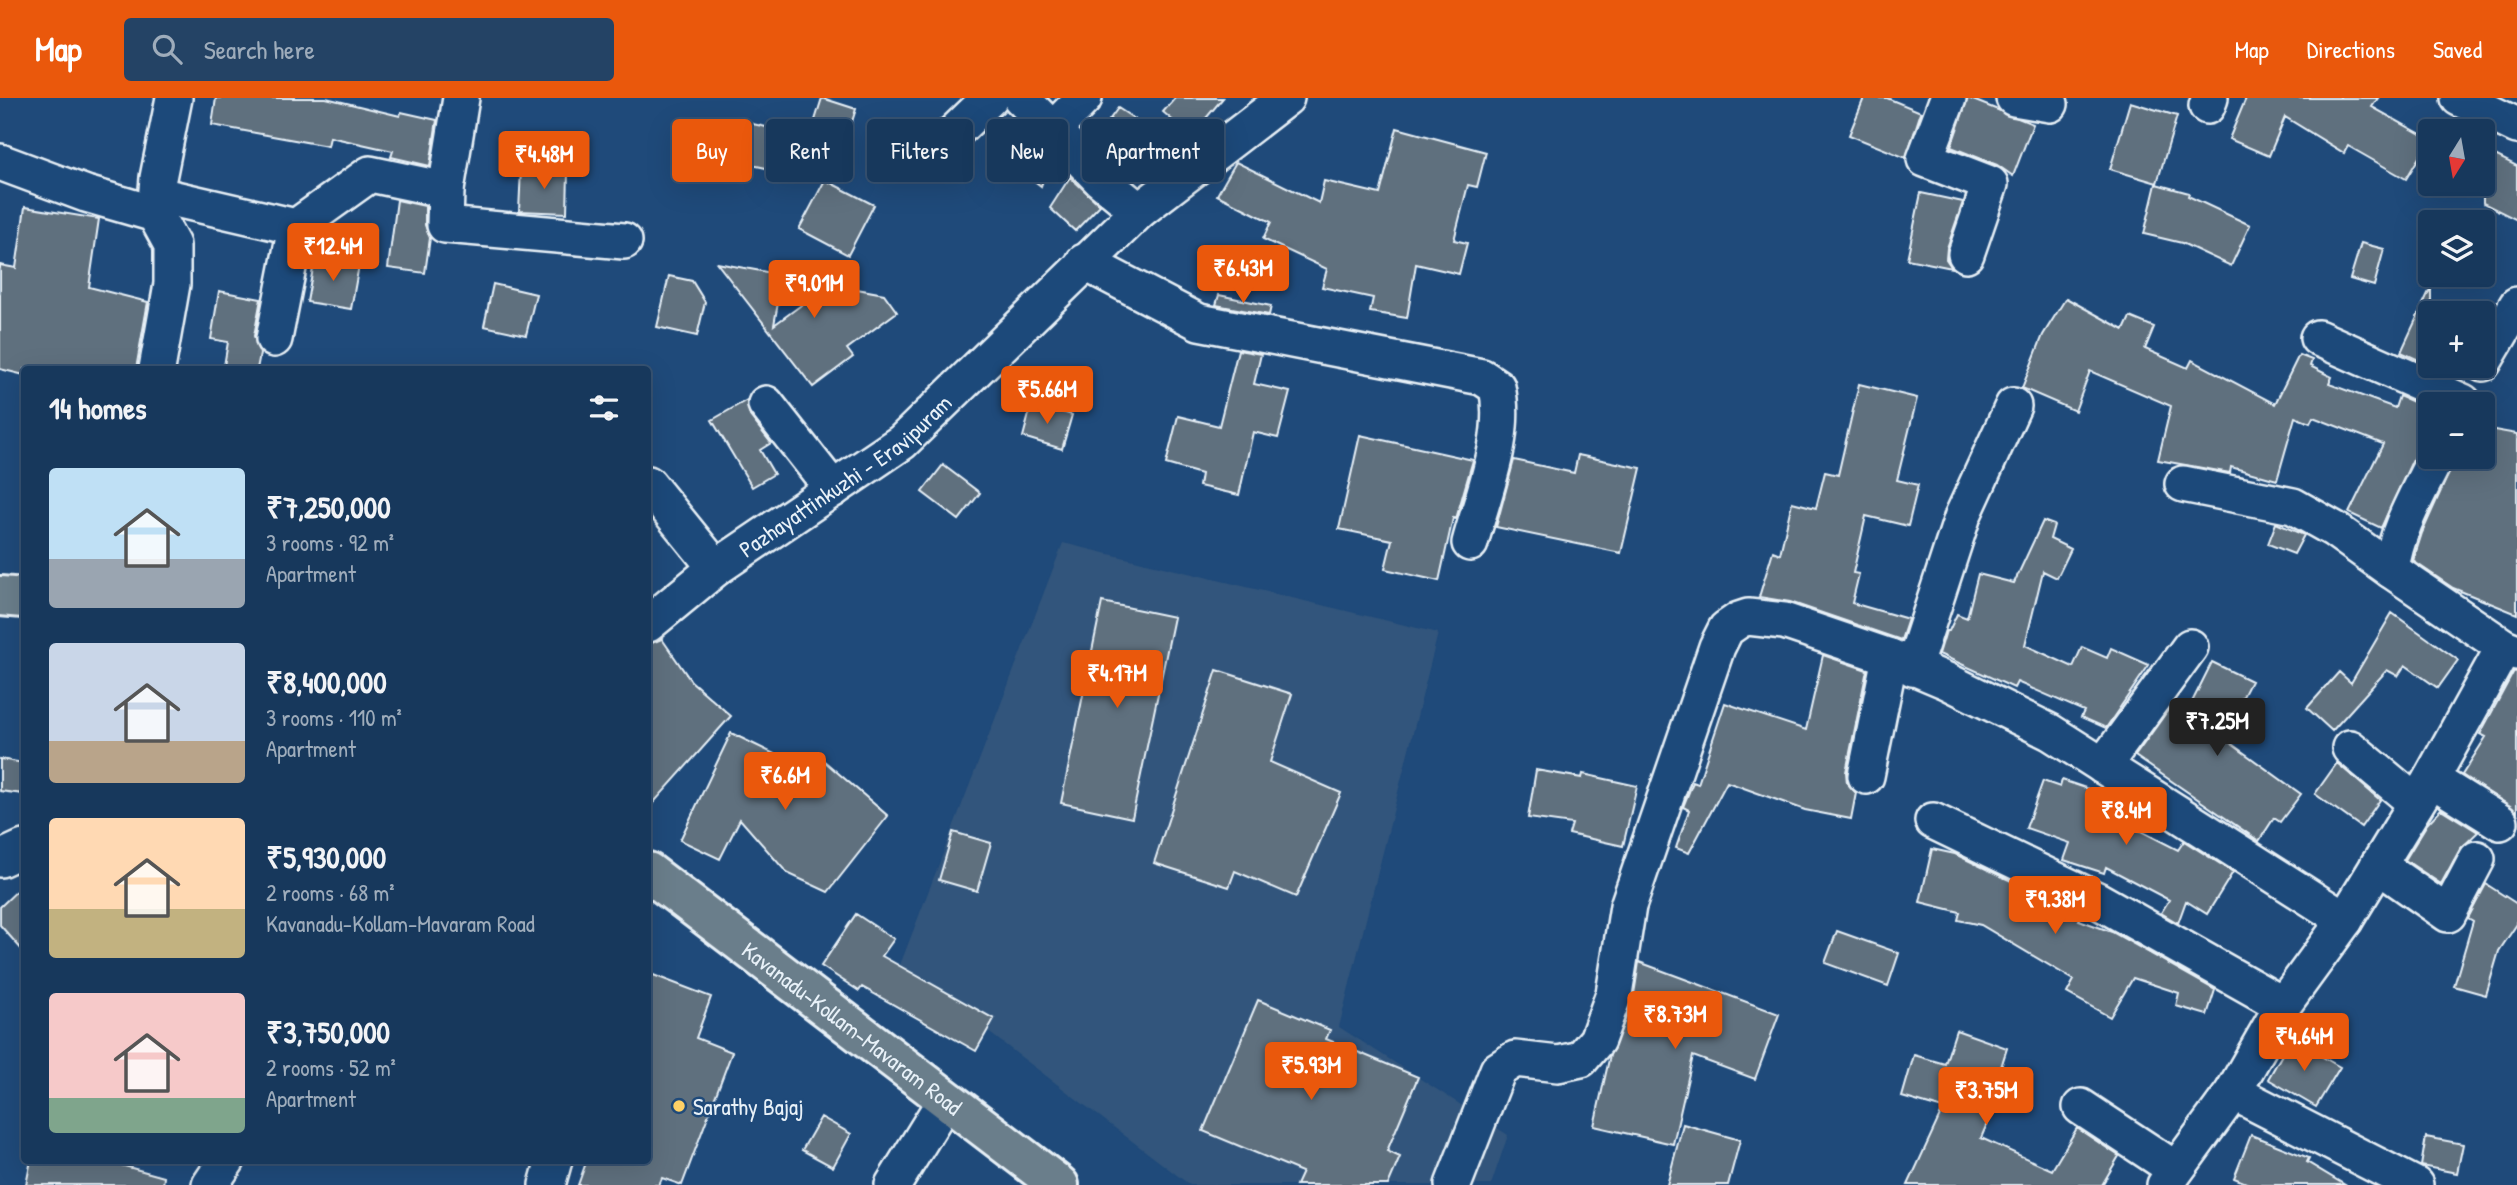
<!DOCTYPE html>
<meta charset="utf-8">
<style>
:root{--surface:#17385c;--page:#244365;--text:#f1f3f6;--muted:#9eacbb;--line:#365272;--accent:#ea580c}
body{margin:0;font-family:"Patrick Hand",sans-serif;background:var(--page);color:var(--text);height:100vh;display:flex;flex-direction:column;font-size:26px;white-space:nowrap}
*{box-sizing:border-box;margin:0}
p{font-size:23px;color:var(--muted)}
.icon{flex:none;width:38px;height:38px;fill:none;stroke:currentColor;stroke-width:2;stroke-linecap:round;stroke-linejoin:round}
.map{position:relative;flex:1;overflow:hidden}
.details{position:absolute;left:21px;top:268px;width:630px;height:798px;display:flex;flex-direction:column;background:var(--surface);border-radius:7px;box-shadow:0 7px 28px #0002,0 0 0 2px var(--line)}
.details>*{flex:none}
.top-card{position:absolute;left:672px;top:21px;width:665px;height:63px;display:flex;gap:14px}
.needle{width:46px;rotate:191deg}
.controls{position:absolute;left:2418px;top:21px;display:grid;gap:14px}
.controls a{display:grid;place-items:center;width:77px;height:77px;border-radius:7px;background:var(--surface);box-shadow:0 7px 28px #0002,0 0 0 2px var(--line);font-size:35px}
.price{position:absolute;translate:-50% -60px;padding:0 16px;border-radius:7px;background:var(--accent);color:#fff;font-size:23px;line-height:46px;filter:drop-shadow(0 2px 4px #0008)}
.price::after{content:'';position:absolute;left:50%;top:42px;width:21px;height:16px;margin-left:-10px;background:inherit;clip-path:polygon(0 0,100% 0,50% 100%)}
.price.current{background:#222;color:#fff}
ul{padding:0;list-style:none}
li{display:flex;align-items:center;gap:21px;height:175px;padding:0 28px}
li span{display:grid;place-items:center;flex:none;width:196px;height:140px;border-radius:7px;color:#555}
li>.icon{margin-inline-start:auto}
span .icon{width:84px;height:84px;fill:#fffc;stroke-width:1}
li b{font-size:30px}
h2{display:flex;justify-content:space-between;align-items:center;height:84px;padding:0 28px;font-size:30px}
.tag{padding:0 24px;border-radius:7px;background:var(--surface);box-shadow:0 7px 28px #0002,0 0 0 2px var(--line);font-size:24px;line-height:63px}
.tag.current{background:var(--accent);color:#fff}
header{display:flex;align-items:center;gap:42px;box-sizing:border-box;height:98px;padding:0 35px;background:var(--accent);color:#fff}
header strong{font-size:33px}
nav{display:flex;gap:38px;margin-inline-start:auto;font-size:24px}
.search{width:490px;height:63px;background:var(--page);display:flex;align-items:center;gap:18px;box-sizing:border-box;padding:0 24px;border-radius:7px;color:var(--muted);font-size:26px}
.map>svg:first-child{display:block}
.built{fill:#32557b}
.building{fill:#5e6f7e;stroke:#e8f1f8;stroke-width:2}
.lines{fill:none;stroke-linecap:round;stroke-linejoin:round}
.minor-casing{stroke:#e8f1f8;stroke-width:40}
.major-casing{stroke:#e8f1f8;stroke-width:44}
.minor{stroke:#1f4a7a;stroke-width:35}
.major{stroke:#6b7e8b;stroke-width:38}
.poi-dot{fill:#ffd166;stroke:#1f4a7a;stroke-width:2.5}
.labels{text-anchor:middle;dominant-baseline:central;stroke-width:5;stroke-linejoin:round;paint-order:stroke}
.street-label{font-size:23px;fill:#e8f1f8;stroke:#1f4a7a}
.poi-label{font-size:23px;fill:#e8f1f8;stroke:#1f4a7a;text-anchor:start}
</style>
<header>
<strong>Map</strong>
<div class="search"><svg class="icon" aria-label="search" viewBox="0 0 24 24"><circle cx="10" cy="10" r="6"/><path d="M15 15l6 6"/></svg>Search here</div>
<nav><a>Map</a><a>Directions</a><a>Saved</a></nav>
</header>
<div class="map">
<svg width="2517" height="1087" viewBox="0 0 2517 1087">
<rect width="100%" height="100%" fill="#1f4a7a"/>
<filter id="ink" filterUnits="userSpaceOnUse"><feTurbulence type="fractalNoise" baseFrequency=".0143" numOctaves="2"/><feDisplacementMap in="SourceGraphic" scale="14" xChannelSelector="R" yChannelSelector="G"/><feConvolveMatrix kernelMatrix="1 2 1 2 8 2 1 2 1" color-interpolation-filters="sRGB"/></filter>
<g filter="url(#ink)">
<path class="built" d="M 1063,445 L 1438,535 L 1339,929 L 1508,1037 L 1491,1087 L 1190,1087 L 900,867 Z"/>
<path class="building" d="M 216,0 L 326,0 L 400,18 L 401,14 L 437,22 L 430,68 L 391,59 L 393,53 L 330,39 L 328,48 L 212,27 Z
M 822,0 L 856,11 L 845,46 L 811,35 Z
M 1175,0 L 1223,0 L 1191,38 L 1163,14 Z
M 1864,0 L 1887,0 L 1921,14 L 1906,60 L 1849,37 Z
M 1968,0 L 2033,26 L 2013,78 L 1997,67 L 1951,49 Z
M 2246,0 L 2378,0 L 2372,9 L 2430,41 L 2406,81 L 2348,48 L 2344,55 L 2285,19 L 2269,58 L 2229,41 Z
M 2130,4 L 2177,18 L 2157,85 L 2110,71 Z
M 1118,10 L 1153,33 L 1126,76 L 1128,78 L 1093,44 Z
M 739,23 L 775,31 L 766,70 L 729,62 Z
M 1397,30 L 1486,54 L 1477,89 L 1468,87 L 1454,142 L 1467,145 L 1459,176 L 1416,166 L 1407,220 L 1370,214 L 1373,200 L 1322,189 L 1327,171 L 1263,141 L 1271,124 L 1217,97 L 1236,64 L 1319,105 L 1324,83 L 1380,96 Z
M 1030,37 L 1051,59 L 1041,88 L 1010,64 Z
M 2483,51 L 2517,68 L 2517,122 L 2483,105 Z
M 521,71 L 568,73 L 567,115 L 519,113 Z
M 1070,79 L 1100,107 L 1075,133 L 1050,110 Z
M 825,82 L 874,107 L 848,157 L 799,131 Z
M 2156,86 L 2189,95 L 2188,98 L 2250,127 L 2231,168 L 2182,145 L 2144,136 Z
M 1921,95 L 1963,104 L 1947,150 L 1946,161 L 1952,170 L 1907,161 Z
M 397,102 L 425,108 L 425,127 L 430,140 L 425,175 L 388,170 Z
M 25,109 L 99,121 L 89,189 L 148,204 L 136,271 L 24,271 L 24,277 L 0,271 L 0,167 L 16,170 Z
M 2361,145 L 2384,151 L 2374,188 L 2350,181 Z
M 315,159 L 359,167 L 351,211 L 307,204 Z
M 717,165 L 783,177 L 774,227 L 830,186 L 884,196 L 897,214 L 847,251 L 853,259 L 813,289 Z
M 669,178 L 692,183 L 705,204 L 697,238 L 657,229 Z
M 493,186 L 536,196 L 526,237 L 484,228 Z
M 2431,189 L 2431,268 L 2454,268 L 2450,276 L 2401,254 Z
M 219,193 L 261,201 L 254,238 L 260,256 L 257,271 L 224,268 L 228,244 L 211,241 Z
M 1219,197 L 1271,208 L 1269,217 L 1216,207 Z
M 2066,200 L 2124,232 L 2130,219 L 2154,229 L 2145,251 L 2188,270 L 2192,262 L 2275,306 L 2299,257 L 2312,262 L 2310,268 L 2332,279 L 2329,286 L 2395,310 L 2399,298 L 2431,312 L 2431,340 L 2418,350 L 2381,430 L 2349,415 L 2383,346 L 2313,319 L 2310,325 L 2295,319 L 2277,382 L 2231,369 L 2230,375 L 2158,362 L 2171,308 L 2090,273 L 2075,313 L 2022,290 L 2043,237 Z
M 1238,252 L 1261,256 L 1254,286 L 1290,294 L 1278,340 L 1253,334 L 1239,397 L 1199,388 L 1201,376 L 1166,366 L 1178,318 L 1219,328 Z
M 1859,286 L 1917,300 L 1897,382 L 1918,387 L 1908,428 L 1866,418 L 1853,475 L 1859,476 L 1852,505 L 1908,521 L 1901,542 L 1790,504 L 1759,499 L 1773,453 L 1780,456 L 1792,404 L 1816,410 L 1825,374 L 1838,377 Z
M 747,302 L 750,318 L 771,345 L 760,352 L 774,376 L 752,389 L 712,322 Z
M 1032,305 L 1072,317 L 1062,351 L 1023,339 Z
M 2483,330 L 2517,336 L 2517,516 L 2453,490 L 2413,463 L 2422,435 L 2456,359 L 2483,359 Z
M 1360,337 L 1473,362 L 1456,421 L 1453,420 L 1439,483 L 1385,471 L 1392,442 L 1339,431 Z
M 1578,357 L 1641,370 L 1621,455 L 1496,429 L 1514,362 L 1574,375 Z
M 943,367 L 980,395 L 959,422 L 922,394 Z
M 2043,423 L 2054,427 L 2050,441 L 2071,451 L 2057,480 L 2043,473 L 2025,547 L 2073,569 L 2082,549 L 2107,560 L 2111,550 L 2149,567 L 2106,630 L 2081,619 L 2084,613 L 2017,584 L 2014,590 L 1939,556 L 1946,533 L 1949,533 L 1957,516 L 1967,520 L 1978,476 L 2014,485 Z
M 2276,425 L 2304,437 L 2294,456 L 2268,446 Z
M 1102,504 L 1174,519 L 1132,720 L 1061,705 Z
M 2392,515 L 2458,562 L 2438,590 L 2405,567 L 2398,578 L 2387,572 L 2332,633 L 2307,610 L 2339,574 L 2351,585 Z
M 662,541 L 691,583 L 731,618 L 648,711 L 648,546 Z
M 1823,557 L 1867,572 L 1846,674 L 1847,685 L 1856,695 L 1851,721 L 1805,712 L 1727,684 L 1689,755 L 1676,750 L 1689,712 L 1683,709 L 1693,684 L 1698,686 L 1725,605 L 1806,632 Z
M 2212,564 L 2251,583 L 2222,639 L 2301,696 L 2280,724 L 2274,720 L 2259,743 L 2135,658 L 2171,608 L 2185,618 Z
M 1217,572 L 1292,596 L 1270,664 L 1341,695 L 1296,799 L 1235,773 L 1229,789 L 1154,765 Z
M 2514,573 L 2517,574 L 2517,714 L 2462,677 L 2486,639 L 2480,636 Z
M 731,635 L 805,671 L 816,656 L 888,718 L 828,794 L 787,775 L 740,721 L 720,761 L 680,742 Z
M 0,661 L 24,665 L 24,696 L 0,693 Z
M 2337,665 L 2380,702 L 2361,729 L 2315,696 Z
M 1536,672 L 1582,680 L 1583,676 L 1637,688 L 1623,748 L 1569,736 L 1572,726 L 1528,720 Z
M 2062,682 L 2118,701 L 2132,710 L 2127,726 L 2178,752 L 2184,743 L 2233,774 L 2207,816 L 2186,803 L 2178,825 L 2161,815 L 2169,802 L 2106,769 L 2104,775 L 2064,762 L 2070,745 L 2026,730 L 2043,683 L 2060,689 Z
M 2441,711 L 2478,734 L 2460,751 L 2441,786 L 2405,762 L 2427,726 Z
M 953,734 L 991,745 L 977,793 L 939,782 Z
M 1932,751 L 1955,756 L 2082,817 L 2079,822 L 2112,834 L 2215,892 L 2207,917 L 2176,908 L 2179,895 L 2133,880 L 2110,919 L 2067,895 L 2074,882 L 1981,827 L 1958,822 L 1960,814 L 1920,804 Z
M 24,786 L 24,854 L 0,827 L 0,809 Z
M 2486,786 L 2517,806 L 2517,826 L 2499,853 L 2486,897 L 2454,888 L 2473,823 L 2468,820 Z
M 856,816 L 894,841 L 882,858 L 994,921 L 976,953 L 862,889 L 859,893 L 821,868 Z
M 1837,833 L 1899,855 L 1888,888 L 1825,865 Z
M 1639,864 L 1779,916 L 1755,981 L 1693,958 L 1673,1046 L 1594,1028 L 1610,957 L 1633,903 Z
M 648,875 L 711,899 L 696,940 L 732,954 L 682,1087 L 662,1080 L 659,1087 L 578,1087 L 587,1062 L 648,1062 Z
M 1258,902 L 1330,932 L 1326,941 L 1418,979 L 1387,1053 L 1400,1059 L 1388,1087 L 1296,1087 L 1302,1074 L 1203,1033 Z
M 1956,932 L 2007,950 L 1996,985 L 2003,988 L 1981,1040 L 2052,1072 L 2077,1030 L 2119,1058 L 2102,1087 L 1908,1087 L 1943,1011 L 1902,999 L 1914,957 L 1945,966 Z
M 2291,941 L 2340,969 L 2316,1009 L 2268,981 Z
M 821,1019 L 851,1036 L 833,1069 L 802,1052 Z
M 1683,1026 L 1740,1042 L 1728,1087 L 1667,1087 Z
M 2251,1037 L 2309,1060 L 2307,1064 L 2345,1087 L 2251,1087 L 2234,1080 Z
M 2426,1039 L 2463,1046 L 2457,1075 L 2421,1068 Z
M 31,1062 L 103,1062 L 164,1079 L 163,1087 L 26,1087 Z"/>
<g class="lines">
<defs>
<g id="minor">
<path d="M 1021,0 L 1053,32"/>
<path d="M 1084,0 L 1053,32 L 1100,81 L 1139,113"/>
<path d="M 1948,0 L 1925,61 L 1990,86 L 1966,156"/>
<path d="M 2014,0 L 2050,6"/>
<path d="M 2459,0 L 2517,28"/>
<path d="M 2207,8 L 2210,0"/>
<path d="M 932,56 L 990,0"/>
<path d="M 0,64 L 86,96 L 155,116 L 172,147 L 172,186 L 157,271"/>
<path d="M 446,92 L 445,127 L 624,143"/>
<path d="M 158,97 L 296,129 L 370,76 L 446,92 L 461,0"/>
<path d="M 155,116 L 158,80 L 174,0"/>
<path d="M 1084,164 L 1199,224 L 1482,279 L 1497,289 C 1508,338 1483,396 1470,445"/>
<path d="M 2318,240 L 2463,304"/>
<path d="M 274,241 L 296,129"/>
<path d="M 2483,265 L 2517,207"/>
<path d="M 766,306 L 833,391"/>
<path d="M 2436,359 C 2419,394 2396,432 2391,472 L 2504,549 L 2517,554"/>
<path d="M 648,386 L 716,470"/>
<path d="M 2183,386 L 2293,408 L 2334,431 L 2391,472"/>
<path id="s1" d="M 648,526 L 716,470 L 902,344 L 1139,113 L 1286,0"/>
<path d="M 1913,570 L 1963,417 L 2013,308"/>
<path d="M 2350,650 L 2416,705"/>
<path d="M 2103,668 L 2190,549"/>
<path d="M 1866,678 L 1890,559"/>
<path d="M 2431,681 L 2500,724"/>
<path d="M 1933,723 L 2097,802 L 2283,907"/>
<path d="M 0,761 L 24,750"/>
<path d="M 2378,767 L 2448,816 L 2477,761"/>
<path d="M 2233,994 L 2415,1087"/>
<path d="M 2081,1009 L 2175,1071"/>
<path d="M 210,1087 L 227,1062"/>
<path d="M 547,1087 L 554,1062"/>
<path d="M 893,1087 L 946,1001"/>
<path d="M 1453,1087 L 1498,972 L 1515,961 L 1558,966 L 1581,961 L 1597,942 L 1614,896 L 1628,808 L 1717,549 L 1726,531 L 1739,522 L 1748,519 L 1784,523 L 1890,559 L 1947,583 L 2050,634 L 2345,822"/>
<path d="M 2165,1087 L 2233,994 L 2283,907 L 2345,822 L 2431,681 L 2504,549"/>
</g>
<g id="major">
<path d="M 0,498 L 24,500"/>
<path id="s2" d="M 648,774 L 1059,1087"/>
</g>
</defs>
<use href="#minor" class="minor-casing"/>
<use href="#major" class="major-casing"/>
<use href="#minor" class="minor"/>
<use href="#major" class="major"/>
</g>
</g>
<circle class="poi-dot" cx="679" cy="1008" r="7"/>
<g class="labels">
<g class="street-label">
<text stroke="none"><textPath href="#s1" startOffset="247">Pazhayattinkuzhi - Eravipuram</textPath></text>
<text stroke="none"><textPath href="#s2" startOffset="257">Kavanadu-Kollam-Mavaram Road</textPath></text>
</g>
<g class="poi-label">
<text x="693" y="1008">Sarathy Bajaj</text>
</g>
</g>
</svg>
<div class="controls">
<a><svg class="needle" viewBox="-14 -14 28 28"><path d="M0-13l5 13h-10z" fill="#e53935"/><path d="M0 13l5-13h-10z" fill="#9eacbb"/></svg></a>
<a><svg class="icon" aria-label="layers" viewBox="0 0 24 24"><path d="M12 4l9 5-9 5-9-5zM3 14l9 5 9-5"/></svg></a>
<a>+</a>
<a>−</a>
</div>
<b class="price" style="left:544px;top:93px">₹4.48M</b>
<b class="price" style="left:333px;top:185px">₹12.4M</b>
<b class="price" style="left:1243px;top:207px">₹6.43M</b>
<b class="price" style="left:814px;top:222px">₹9.01M</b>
<b class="price" style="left:1047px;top:328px">₹5.66M</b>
<b class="price" style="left:1117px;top:612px">₹4.17M</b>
<b class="price current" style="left:2217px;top:660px">₹7.25M</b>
<b class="price" style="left:785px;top:714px">₹6.6M</b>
<b class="price" style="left:2126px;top:749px">₹8.4M</b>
<b class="price" style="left:2055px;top:838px">₹9.38M</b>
<b class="price" style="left:1675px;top:953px">₹8.73M</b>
<b class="price" style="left:2304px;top:975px">₹4.64M</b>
<b class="price" style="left:1311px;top:1004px">₹5.93M</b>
<b class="price" style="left:1986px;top:1029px">₹3.75M</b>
<div class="top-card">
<a class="tag current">Buy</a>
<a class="tag">Rent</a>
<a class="tag">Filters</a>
<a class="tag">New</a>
<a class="tag">Apartment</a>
</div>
<section class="details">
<h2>14 homes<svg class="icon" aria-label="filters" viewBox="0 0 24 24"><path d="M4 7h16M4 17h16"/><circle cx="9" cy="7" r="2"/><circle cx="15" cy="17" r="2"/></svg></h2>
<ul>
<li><span style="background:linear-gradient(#bfe0f5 65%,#9aa5b1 0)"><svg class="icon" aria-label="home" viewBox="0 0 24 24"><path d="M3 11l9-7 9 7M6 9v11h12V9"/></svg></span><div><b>₹7,250,000</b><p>3 rooms · 92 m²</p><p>Apartment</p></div></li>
<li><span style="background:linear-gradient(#c9d6e8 70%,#b9a48a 0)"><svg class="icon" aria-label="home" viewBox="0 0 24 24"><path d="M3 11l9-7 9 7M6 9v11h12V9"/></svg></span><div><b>₹8,400,000</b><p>3 rooms · 110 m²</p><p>Apartment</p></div></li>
<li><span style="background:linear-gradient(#ffd9b3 65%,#c2b280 0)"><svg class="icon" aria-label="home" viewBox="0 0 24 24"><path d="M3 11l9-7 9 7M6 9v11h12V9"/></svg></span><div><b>₹5,930,000</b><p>2 rooms · 68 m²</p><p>Kavanadu-Kollam-Mavaram Road</p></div></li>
<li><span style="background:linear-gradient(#f6c9c9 75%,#7fa58c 0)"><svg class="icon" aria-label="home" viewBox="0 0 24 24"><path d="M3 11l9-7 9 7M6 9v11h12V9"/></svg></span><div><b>₹3,750,000</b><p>2 rooms · 52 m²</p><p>Apartment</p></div></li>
</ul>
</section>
</div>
